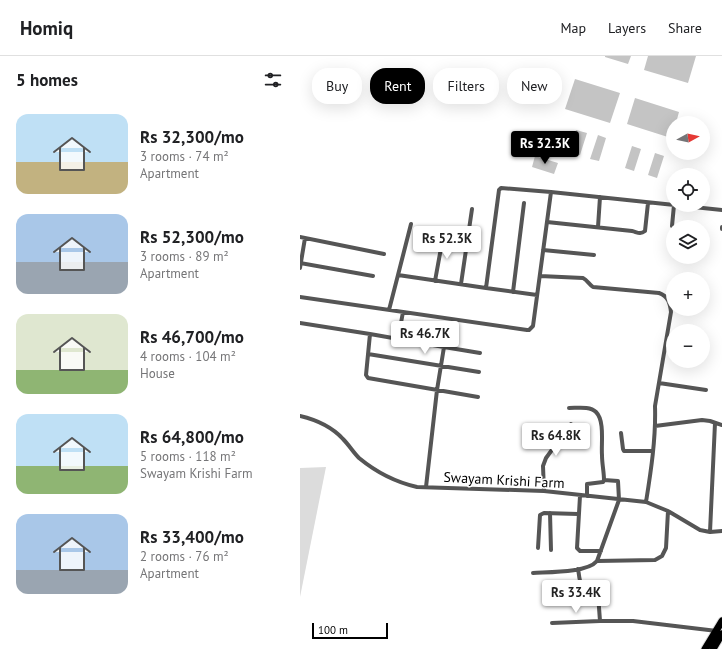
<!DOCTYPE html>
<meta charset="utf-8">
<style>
:root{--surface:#fff;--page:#f6f6f6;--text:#202124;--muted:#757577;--line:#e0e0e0;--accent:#000}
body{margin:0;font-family:"PT Sans",sans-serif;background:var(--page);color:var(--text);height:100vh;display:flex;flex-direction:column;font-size:15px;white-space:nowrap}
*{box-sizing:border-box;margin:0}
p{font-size:13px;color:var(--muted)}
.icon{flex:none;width:22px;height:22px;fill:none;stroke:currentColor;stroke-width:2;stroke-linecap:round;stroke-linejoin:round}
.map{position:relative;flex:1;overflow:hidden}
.side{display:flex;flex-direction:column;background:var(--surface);width:300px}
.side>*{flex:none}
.guide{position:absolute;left:12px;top:12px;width:350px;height:36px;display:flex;gap:8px}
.needle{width:26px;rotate:82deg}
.fabs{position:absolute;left:366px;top:60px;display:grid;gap:8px}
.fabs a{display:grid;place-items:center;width:44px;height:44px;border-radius:50%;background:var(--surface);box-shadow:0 4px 16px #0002;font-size:20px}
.scale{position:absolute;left:12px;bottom:10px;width:76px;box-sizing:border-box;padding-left:4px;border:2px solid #000;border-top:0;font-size:11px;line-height:14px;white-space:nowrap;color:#000;-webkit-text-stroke:3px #fff;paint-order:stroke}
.price{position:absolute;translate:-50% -34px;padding:0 9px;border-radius:4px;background:#fff;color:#222;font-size:13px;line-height:26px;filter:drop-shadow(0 1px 2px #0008)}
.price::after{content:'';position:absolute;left:50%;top:24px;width:12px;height:9px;margin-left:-6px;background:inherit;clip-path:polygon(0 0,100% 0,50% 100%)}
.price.on{background:var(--accent);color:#fff}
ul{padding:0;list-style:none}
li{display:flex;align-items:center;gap:12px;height:100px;padding:0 16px}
li span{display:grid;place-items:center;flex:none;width:112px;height:80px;border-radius:12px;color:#555}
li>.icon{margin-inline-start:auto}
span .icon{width:48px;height:48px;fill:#fffc;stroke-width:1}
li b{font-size:17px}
h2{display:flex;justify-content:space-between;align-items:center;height:48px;padding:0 16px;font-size:17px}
.tag{padding:0 14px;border-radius:16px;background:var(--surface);box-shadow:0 4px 16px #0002;font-size:14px;line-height:36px}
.tag.on{background:var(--accent);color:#fff}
header{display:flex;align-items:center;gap:24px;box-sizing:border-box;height:56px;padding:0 20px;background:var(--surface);border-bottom:1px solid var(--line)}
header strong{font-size:19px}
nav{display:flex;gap:22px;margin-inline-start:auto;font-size:14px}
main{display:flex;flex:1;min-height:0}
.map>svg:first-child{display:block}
.green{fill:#dcdcdc}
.building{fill:#c4c4c4}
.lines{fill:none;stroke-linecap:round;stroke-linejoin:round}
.primary-casing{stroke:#dbdbdb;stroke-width:9}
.street{stroke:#555;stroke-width:4}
.primary{stroke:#000;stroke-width:7}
.labels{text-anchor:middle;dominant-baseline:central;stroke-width:3;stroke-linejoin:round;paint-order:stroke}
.street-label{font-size:14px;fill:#000;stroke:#fff}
</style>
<header>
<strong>Homiq</strong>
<nav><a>Map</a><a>Layers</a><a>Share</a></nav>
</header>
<main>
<section class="side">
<h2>5 homes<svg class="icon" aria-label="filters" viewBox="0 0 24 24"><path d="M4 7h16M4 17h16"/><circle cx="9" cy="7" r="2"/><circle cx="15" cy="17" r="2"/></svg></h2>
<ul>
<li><span style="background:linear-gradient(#bfe0f5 60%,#c2b280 0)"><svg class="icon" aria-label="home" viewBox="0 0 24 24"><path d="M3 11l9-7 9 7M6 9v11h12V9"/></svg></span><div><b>Rs 32,300/mo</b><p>3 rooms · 74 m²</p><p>Apartment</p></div></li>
<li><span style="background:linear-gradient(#a9c7e8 60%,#9aa5b1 0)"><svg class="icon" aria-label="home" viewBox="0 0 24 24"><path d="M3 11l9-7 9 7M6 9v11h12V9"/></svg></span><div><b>Rs 52,300/mo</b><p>3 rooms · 89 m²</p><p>Apartment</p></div></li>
<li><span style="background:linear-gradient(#dfe7d0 70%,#8fb573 0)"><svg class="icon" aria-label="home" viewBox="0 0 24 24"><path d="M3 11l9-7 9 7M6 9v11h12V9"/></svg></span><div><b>Rs 46,700/mo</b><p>4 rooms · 104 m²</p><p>House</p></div></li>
<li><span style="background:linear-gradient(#bfe0f5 65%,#8fb573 0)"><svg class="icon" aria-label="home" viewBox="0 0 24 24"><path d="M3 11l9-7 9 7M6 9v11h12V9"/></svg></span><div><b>Rs 64,800/mo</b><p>5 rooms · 118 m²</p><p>Swayam Krishi Farm</p></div></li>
<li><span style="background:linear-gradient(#a9c7e8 70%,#9aa5b1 0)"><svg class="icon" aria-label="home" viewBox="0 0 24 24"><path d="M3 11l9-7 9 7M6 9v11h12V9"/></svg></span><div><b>Rs 33,400/mo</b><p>2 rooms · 76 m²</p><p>Apartment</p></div></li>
</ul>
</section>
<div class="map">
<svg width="422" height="593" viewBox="0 0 422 593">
<rect width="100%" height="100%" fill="#fff"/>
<path class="green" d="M 26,411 L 0,541 L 0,412 Z"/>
<path class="building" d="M 305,0 L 331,0 L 328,8 L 305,1 Z
M 348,0 L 396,0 L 388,27 L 344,14 Z
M 275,23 L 320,37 L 310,67 L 265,53 Z
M 335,42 L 379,56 L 376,67 L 373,67 L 373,76 L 371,82 L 327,68 Z
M 276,74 L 287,77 L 280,99 L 269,96 Z
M 298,79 L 306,82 L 299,105 L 290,103 Z
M 332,90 L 341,93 L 334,115 L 325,112 Z
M 355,97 L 364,100 L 357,122 L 348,119 Z
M 235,100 L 258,107 L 254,118 L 232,111 Z"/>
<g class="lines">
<defs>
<path id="primary" d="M 405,593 L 422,565
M 413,593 L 422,578"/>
</defs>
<use href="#primary" class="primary-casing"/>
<path class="street" d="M 403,136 L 404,130
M 247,166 L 332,175 C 337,176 340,179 345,175 L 348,147
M 372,170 L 374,149
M 298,171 L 300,141
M 422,173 L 422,171
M 0,181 L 84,198
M 243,194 L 294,199
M 0,207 L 73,220
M 0,212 L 5,182
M 98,219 L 111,168
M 240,220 L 283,222 C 287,224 289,228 293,231 L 359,237 C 368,240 370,247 371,256 L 355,350 C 356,382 351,415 346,446
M 135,225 L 143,181
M 161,228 L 172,153
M 186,232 L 237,239
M 213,236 L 224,147
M 0,241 L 227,274 L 229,274 L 233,270 L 251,136 L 422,154
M 89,254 L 98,219 L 186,232 L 199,134 L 201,132 L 251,136
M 0,267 L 70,278 L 144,291 L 137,334 L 126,431
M 70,278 L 66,319 L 68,322 L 178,341
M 98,283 L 103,256
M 144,291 L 180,297
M 68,298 L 179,316
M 359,327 L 406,334
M 269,352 C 278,352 290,350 296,356 C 305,365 301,388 302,399 C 302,408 304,416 304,424 L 303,426 L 287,428 L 287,440
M 0,360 C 17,364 31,370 43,383 C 49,389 53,396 59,402 C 76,416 95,426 117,431 L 244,435 L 346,446 L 368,455 L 400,474 L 410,476 L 422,475
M 355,370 L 402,364 L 410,365 L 422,369
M 321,377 L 323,393 L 324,395 L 353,395
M 244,435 L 243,410 L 246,402 L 271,368
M 280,440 L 277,492 L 280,495 L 301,495
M 250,457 L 251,494
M 410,476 L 415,367
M 238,492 L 240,459 L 244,457 L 278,458
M 297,505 L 355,504 L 362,500 L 366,492 L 368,455
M 278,513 C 279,517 279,524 281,527 C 284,533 294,532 298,538 L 300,565 L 333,565 L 417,575
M 233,517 C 249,516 287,517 297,505 L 319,444 L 318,425 L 304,424
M 252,567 L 300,565"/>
<use href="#primary" class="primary"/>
</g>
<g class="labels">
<g class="street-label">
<text transform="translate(204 424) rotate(3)">Swayam Krishi Farm</text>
</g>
</g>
</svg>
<div class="fabs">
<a><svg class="needle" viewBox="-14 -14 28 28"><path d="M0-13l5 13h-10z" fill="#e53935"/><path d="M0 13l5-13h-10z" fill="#757577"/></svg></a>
<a><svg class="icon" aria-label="locate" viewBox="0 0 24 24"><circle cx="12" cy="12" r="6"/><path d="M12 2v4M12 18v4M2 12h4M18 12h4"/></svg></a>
<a><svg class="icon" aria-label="layers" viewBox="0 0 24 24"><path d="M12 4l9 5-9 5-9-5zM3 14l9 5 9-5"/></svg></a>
<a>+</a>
<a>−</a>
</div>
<div class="scale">100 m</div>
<b class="price on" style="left:245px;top:109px">Rs 32.3K</b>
<b class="price" style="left:147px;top:204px">Rs 52.3K</b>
<b class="price" style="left:125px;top:299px">Rs 46.7K</b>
<b class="price" style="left:256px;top:401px">Rs 64.8K</b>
<b class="price" style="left:276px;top:558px">Rs 33.4K</b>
<div class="guide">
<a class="tag">Buy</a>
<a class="tag on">Rent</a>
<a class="tag">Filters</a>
<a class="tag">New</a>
</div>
</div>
</main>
